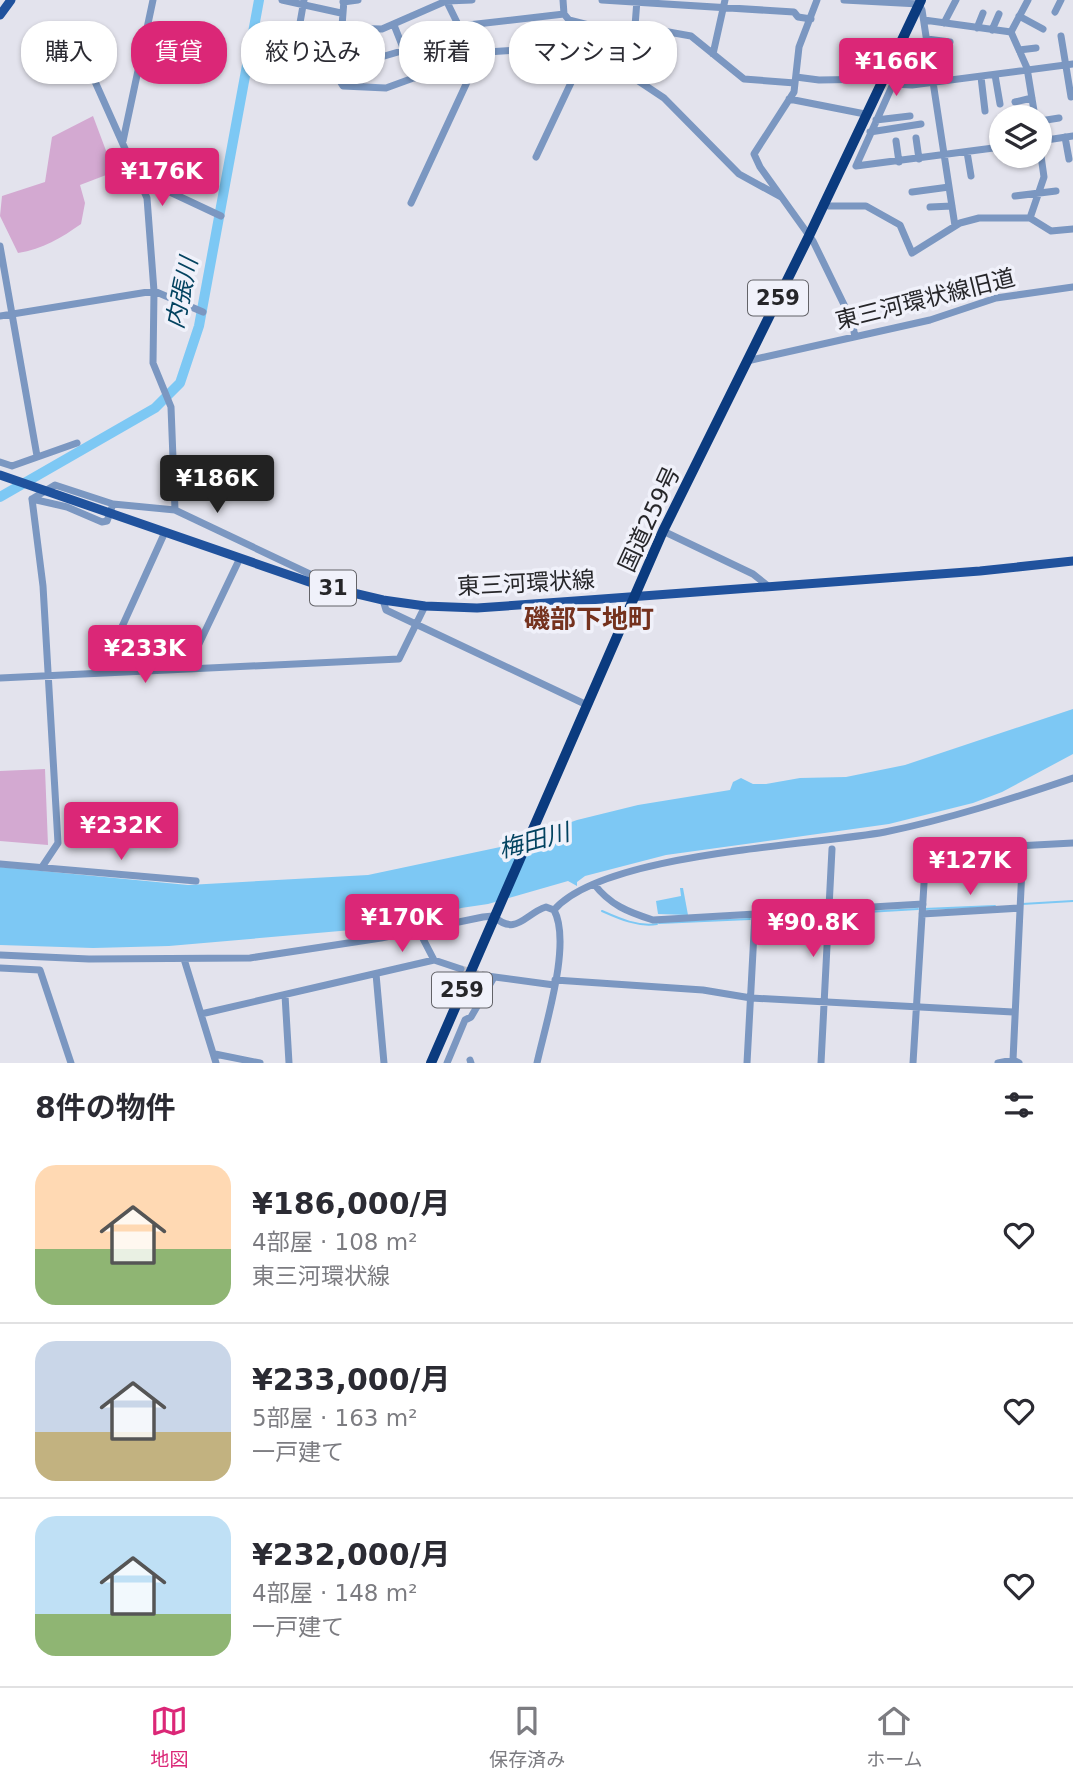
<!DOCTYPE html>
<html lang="ja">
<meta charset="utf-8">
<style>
:root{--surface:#fff;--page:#f7f7f7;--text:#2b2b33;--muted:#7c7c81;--line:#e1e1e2;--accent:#db2777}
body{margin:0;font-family:"DejaVu Sans","Noto Sans JP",sans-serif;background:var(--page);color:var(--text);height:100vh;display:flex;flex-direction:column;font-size:26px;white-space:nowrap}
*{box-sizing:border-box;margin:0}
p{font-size:23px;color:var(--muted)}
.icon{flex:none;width:38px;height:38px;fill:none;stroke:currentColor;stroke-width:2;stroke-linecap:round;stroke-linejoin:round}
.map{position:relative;height:1063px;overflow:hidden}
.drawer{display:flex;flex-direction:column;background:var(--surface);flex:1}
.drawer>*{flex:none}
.guide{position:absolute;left:21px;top:21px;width:700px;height:63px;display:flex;gap:14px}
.buttons{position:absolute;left:989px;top:105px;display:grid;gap:14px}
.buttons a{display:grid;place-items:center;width:63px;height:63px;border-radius:50%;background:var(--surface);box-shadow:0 2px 5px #0004;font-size:35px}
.price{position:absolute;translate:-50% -60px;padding:0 16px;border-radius:7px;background:var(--accent);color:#fff;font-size:23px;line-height:46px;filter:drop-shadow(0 2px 4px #0008)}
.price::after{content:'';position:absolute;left:50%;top:42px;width:21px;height:16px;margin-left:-10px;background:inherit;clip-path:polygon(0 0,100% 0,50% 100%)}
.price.active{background:#222;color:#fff}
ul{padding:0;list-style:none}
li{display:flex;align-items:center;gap:21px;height:175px;padding:0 35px}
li+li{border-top:2px solid var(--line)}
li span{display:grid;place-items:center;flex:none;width:196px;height:140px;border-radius:21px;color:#555}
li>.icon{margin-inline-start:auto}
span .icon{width:84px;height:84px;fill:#fffc;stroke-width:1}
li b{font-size:30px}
h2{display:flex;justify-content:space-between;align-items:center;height:84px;padding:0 35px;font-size:30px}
.tag{padding:0 24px;border-radius:28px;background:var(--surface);box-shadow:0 2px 5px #0004;font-size:24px;line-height:63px}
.tag.active{background:var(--accent);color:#fff}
.tab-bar{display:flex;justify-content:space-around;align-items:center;height:98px;border-top:2px solid var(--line);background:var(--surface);font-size:19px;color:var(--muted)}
.tab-bar a{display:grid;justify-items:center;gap:4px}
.tab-bar .active{color:var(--accent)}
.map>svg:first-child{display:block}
.green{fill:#d3a9d1}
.water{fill:#7dc8f4}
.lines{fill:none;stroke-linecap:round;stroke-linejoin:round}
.stream{stroke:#7dc8f4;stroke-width:2}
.river{stroke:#7dc8f4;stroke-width:10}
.minor-tunnel{stroke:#bdbdc6;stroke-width:7;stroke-dasharray:7 3.5;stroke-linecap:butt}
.minor{stroke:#7b97c1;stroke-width:7}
.major{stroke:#20529d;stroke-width:9}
.highway{stroke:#0b3b7f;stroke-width:10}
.labels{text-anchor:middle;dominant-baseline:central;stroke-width:7;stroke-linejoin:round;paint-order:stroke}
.shield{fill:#f0f1fa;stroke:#636368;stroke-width:2}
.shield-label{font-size:21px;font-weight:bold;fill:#262629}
.street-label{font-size:23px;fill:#262629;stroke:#f0f1fa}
.water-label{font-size:24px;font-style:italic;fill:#034360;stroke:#f0f1fa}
.quarter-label{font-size:26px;font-weight:bold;fill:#75321e;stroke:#f0f1fa}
</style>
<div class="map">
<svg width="1073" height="1063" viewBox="0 0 1073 1063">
<rect width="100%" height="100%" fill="#e3e3ed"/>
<path class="green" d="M 93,116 L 114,172 L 80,185 L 85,203 L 81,224 C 61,238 43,249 18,253 L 0,216 L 2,196 L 45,182 L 52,137 Z
M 45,769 L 48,845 L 0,841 L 0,771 Z"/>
<path class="water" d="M 1073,709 L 1073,754 L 1002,792 L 973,803 L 889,824 L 666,855 L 585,876 L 577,882 L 577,886 L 568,881 L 488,904 L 461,908 L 439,917 L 386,927 L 169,946 L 93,948 L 0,945 L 0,867 L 188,885 L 368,875 L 505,846 L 577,820 L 638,805 L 730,790 L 733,782 L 741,778 L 753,784 L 766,784 L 800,778 L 846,777 L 905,765 Z
M 680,888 L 683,888 L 688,915 L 658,914 L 656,901 L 681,896 Z"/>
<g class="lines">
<path class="stream" d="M 1022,904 L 1073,901
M 924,909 L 995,906
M 602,911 C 620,919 638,927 657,924
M 833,914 L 918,909
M 756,919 L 827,915
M 659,923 L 750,919"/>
<path class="river" d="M 0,497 L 155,408 L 180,383 L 199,326 L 259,0"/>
<path class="minor-tunnel" d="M 461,969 L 487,976"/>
<path class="minor" d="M 282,0 L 341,13
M 344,0 L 338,78 L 343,86 L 386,88 L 449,65 L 472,53 L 545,48 L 585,53 L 616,66 L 664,98 L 739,174 L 781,197
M 563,0 L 564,14 L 569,20 L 608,30 L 635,26 L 691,36 L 744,79 L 795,83
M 602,0 L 794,12 L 798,17 L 811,19
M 817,0 L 799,47 L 794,92 L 754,154 L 760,167 L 813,241 L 852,321 L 855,337
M 844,0 L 919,4 L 922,10 L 955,226
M 1028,0 L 1011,32 L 1027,68 L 1035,117
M 343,2 L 358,0
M 1055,12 L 1061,0
M 1019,16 L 1043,29
M 924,20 L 1011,32
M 944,23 L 956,0
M 394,25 L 415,78
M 635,26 L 637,0
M 266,27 L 338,42
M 340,28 L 382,29 L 446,1 L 472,0
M 977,28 L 983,13
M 992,30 L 999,14
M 1061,36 L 1071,97
M 927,39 L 950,42
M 81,43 L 80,48 L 147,198 L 154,291 L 153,363 L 171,407 L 175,510
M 1019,50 L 1036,48
M 713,54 L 725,0
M 257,57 L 338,73
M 338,58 L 381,57 L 419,46 L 459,26 L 564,14
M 293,63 L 304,0
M 890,63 L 894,68 L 893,84 L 912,85 L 1073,64
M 995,75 L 1000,104
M 796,77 L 819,80 L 882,79
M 981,77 L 985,111
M 893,84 L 856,166 L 1001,147
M 789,99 L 865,114
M 1015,102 L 1032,98
M 876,120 L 910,116
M 1040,121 L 1059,118
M 870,132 L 921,124
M 1065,137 L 1069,159
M 916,138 L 919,159
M 123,141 L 153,0
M 896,141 L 899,162
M 1040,141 L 1073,136
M 967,152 L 971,176
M 536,157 L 585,53
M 140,178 L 221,216
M 912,192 L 949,187
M 1015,196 L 1056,191
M 411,203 L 474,67 L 472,53 L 446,0
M 823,203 L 829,206 L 866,206 L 900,225 L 912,253 L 960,223 L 979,218 L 1030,218 L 1051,231 L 1073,229
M 930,207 L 952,206
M 1030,218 L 1044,177 L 1040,149
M 0,246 L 37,456
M 0,316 L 154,291 L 203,312
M 747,361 L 930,320 L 996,298 L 1073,287
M 0,462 L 12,466 L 77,443
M 32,499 L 55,485 L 113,504
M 663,531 L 753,574 L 768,586
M 383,600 L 386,610 L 587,705
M 187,669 L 240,558
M 101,673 L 165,532
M 0,678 L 399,659 L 425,606
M 0,864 L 196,881
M 42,867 L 58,843 L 43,586 L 32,499 L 67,507 L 102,522 L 107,521 L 113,504 L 175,510 L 314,576 L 315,584
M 594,884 C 610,905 628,912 653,920 L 923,904
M 554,910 C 603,853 808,846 885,832 C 949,819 1011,799 1073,778
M 922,914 L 1020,908
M 419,931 L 434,960
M 0,955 L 89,959 L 250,958 L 381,938 L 483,917 L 493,916 C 517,937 524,914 546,907 L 554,910 C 572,943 545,1026 537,1063
M 184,959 L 216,1063
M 0,968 L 40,970 L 71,1063
M 376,974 L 384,1063
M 487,976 L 554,985
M 555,980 L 703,990 L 751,998 L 1013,1012
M 285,995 L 289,1063
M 201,1014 L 434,960 L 461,969
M 215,1054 L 260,1063
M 470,1060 L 471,1063
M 1013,1060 L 1023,846
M 447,1063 L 465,1020 L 471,1017 L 493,979
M 747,1063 L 755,914
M 821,1063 L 832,849
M 913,1063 L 926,851 L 1073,843
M 998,1063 L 1013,1060 L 1019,1063"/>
<path class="major" d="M 0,15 L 11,0
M 0,475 L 315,584 L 383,600 L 425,606 L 477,608 L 575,601 L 980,571 L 1073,561"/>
<path class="highway" d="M 431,1063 L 663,531 L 808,238 L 921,0"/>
</g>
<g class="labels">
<g class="shield">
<rect x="748" y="280.5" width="60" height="35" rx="5"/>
<rect x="310" y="570.5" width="46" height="35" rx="5"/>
<rect x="432" y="972.5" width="60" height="35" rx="5"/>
</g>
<g class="shield-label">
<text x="778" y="298">259</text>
<text x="333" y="588">31</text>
<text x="462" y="990">259</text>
</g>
<g class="street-label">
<text transform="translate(925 299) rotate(-14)">東三河環状線旧道</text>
<text transform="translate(649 519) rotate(-65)">国道259号</text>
<text transform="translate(526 583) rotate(-3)">東三河環状線</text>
</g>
<g class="water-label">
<text transform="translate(182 293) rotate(-78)">内張川</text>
<text transform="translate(534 841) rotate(-15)">梅田川</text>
</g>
<g class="quarter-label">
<text x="589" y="619">磯部下地町</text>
</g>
</g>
</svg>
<div class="buttons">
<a><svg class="icon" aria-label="layers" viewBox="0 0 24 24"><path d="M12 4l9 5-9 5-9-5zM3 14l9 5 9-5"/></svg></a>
</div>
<b class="price" style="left:896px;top:98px">¥166K</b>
<b class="price" style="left:162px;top:208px">¥176K</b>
<b class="price active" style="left:217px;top:515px">¥186K</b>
<b class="price" style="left:145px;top:685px">¥233K</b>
<b class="price" style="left:121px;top:862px">¥232K</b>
<b class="price" style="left:970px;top:897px">¥127K</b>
<b class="price" style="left:402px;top:954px">¥170K</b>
<b class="price" style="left:813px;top:959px">¥90.8K</b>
<div class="guide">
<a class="tag">購入</a>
<a class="tag active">賃貸</a>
<a class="tag">絞り込み</a>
<a class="tag">新着</a>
<a class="tag">マンション</a>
</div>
</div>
<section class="drawer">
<h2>8件の物件<svg class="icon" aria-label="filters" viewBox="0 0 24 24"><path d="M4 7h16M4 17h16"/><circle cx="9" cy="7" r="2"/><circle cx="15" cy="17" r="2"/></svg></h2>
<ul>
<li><span style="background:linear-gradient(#ffd9b3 60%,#8fb573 0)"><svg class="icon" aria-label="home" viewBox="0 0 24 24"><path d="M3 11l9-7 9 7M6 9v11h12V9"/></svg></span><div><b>¥186,000/月</b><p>4部屋 · 108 m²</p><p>東三河環状線</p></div><svg class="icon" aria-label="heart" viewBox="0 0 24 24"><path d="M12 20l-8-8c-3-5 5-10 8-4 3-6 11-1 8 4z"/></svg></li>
<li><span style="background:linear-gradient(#c9d6e8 65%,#c2b280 0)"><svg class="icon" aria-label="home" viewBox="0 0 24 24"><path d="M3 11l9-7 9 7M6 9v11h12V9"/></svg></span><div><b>¥233,000/月</b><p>5部屋 · 163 m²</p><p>一戸建て</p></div><svg class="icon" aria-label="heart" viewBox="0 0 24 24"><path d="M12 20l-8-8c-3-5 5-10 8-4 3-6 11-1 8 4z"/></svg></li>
<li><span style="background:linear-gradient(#bfe0f5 70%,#8fb573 0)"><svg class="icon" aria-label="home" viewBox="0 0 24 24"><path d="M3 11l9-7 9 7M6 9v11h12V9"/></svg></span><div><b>¥232,000/月</b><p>4部屋 · 148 m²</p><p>一戸建て</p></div><svg class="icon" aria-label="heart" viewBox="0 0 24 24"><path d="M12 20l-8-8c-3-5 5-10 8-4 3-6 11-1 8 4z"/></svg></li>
</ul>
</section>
<nav class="tab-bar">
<a class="active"><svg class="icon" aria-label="map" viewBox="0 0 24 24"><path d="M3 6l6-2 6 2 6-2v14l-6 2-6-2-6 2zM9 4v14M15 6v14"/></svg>地図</a>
<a><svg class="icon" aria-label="saved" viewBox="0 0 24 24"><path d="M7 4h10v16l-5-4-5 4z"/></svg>保存済み</a>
<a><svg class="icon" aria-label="home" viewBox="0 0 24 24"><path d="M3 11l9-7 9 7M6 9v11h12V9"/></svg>ホーム</a>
</nav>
